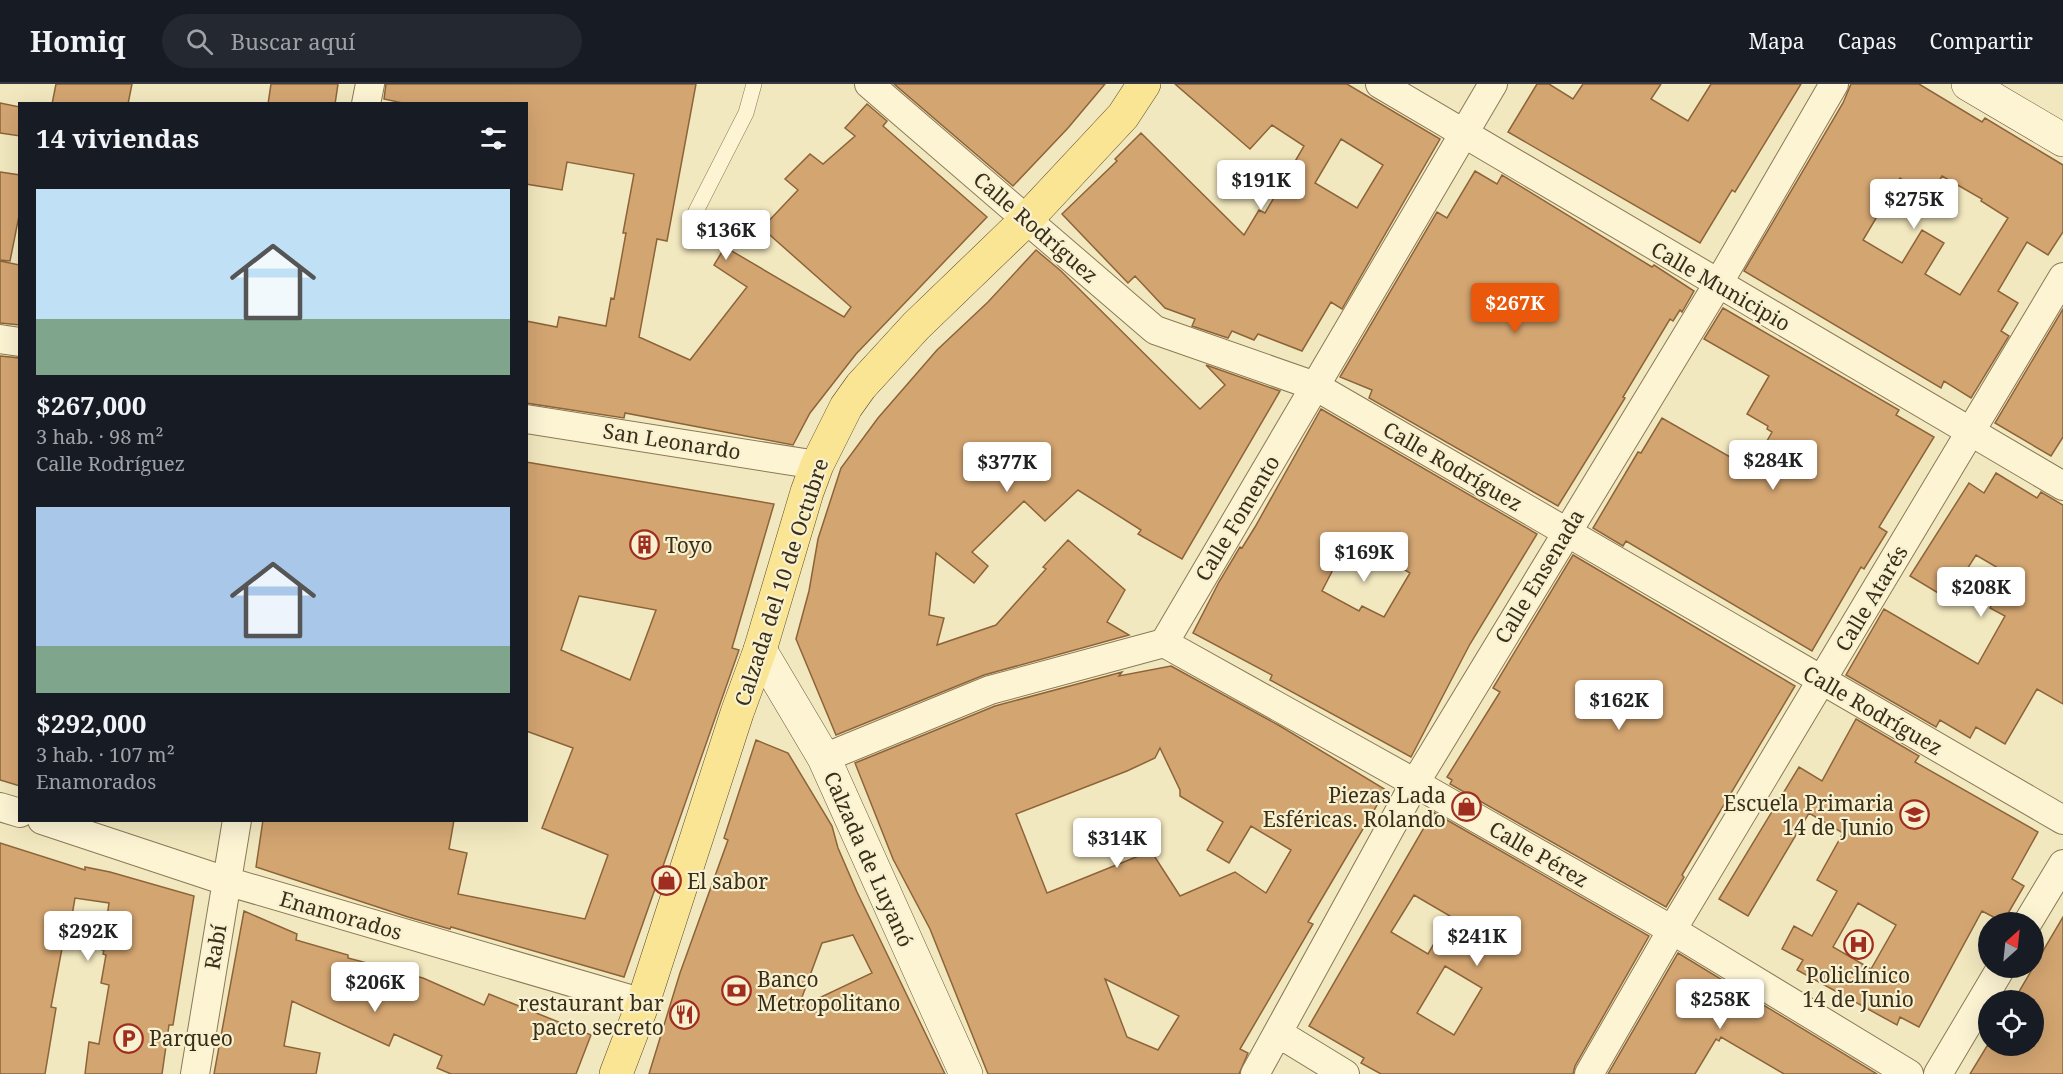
<!DOCTYPE html>
<html lang="es">
<meta charset="utf-8">
<style>
:root{--surface:#171b24;--page:#242831;--text:#f1f3f6;--muted:#9ea1a6;--line:#363941;--accent:#ea580c}
body{margin:0;font-family:"Noto Serif",serif;background:var(--page);color:var(--text);height:100vh;display:flex;flex-direction:column;font-size:22px;white-space:nowrap}
*{box-sizing:border-box;margin:0}
p{font-size:20px;color:var(--muted)}
.icon{flex:none;width:33px;height:33px;fill:none;stroke:currentColor;stroke-width:2;stroke-linecap:round;stroke-linejoin:round}
.map{position:relative;flex:1;overflow:hidden}
.sheet{position:absolute;left:18px;top:18px;width:510px;height:720px;display:flex;flex-direction:column;background:var(--surface);border-radius:0px;box-shadow:0 6px 24px #0002}
.sheet>*{flex:none}
.needle{width:39px;rotate:27deg}
.buttons{position:absolute;left:1978px;top:828px;display:grid;gap:12px}
.buttons a{display:grid;place-items:center;width:66px;height:66px;border-radius:50%;background:var(--surface);box-shadow:0 6px 24px #0002;font-size:30px}
.price{position:absolute;translate:-50% -51px;padding:0 14px;border-radius:6px;background:#fff;color:#222;font-size:20px;line-height:39px;filter:drop-shadow(0 2px 3px #0008)}
.price::after{content:'';position:absolute;left:50%;top:36px;width:18px;height:14px;margin-left:-9px;background:inherit;clip-path:polygon(0 0,100% 0,50% 100%)}
.price.active{background:var(--accent);color:#fff}
ul{padding:0;list-style:none}
li{display:grid;align-content:center;gap:12px;height:318px;padding:0 18px}
li span{display:grid;place-items:center;height:186px;border-radius:0px;color:#555}
li>.icon{margin-inline-start:auto}
span .icon{width:108px;height:108px;fill:#fffc;stroke-width:1}
li b{font-size:26px}
h2{display:flex;justify-content:space-between;align-items:center;height:72px;padding:0 18px;font-size:26px}
header{display:flex;align-items:center;gap:36px;box-sizing:border-box;height:84px;padding:0 30px;background:var(--surface);border-bottom:2px solid var(--line)}
header strong{font-size:28px}
nav{display:flex;gap:33px;margin-inline-start:auto;font-size:21px}
.search{width:420px;height:54px;background:var(--page);display:flex;align-items:center;gap:15px;box-sizing:border-box;padding:0 21px;border-radius:33px;color:var(--muted);font-size:22px}
.map>svg:first-child{display:block}
.building{fill:#d3a571;stroke:#8d6439;stroke-width:1.5;fill-rule:evenodd}
.lines{fill:none;stroke-linecap:round;stroke-linejoin:round}
.lane-casing{stroke:#8c7956;stroke-width:16}
.street-casing{stroke:#8c7956;stroke-width:30}
.secondary-casing{stroke:#6e5939;stroke-width:34}
.primary-casing{stroke:#59462a;stroke-width:34}
.lane{stroke:#fcf4d3;stroke-width:15}
.street{stroke:#fcf4d3;stroke-width:28}
.secondary{stroke:#fcf4d3;stroke-width:33}
.primary{stroke:#f9e593;stroke-width:33}
.labels{text-anchor:middle;dominant-baseline:central;stroke-width:4.5;stroke-linejoin:round;paint-order:stroke}
.street-label{font-size:21px;fill:#3a2e1b;stroke:#f8f1cf}
.poi-label{font-size:21px;fill:#3a2e1b;stroke:#f8f1cf;text-anchor:start}
</style>
<header>
<strong>Homiq</strong>
<div class="search"><svg class="icon" aria-label="search" viewBox="0 0 24 24"><circle cx="10" cy="10" r="6"/><path d="M15 15l6 6"/></svg>Buscar aquí</div>
<nav><a>Mapa</a><a>Capas</a><a>Compartir</a></nav>
</header>
<div class="map">
<svg width="2063" height="990" viewBox="0 0 2063 990">
<rect width="100%" height="100%" fill="#f2e8bf"/>
<path class="building" d="M 56,0 L 132,0 L 128,20 L 52,20 Z
M 271,0 L 338,0 L 335,20 L 268,20 Z
M 386,0 L 696,0 L 667,157 L 657,155 L 639,253 L 690,276 L 747,203 L 714,181 L 725,163 L 844,233 L 851,223 L 762,144 L 798,106 L 785,95 L 810,70 L 823,80 L 855,52 L 845,44 L 867,20 L 887,37 L 883,42 L 987,133 L 856,270 L 810,329 L 793,361 L 625,329 L 624,334 L 526,319 L 526,237 L 557,243 L 559,233 L 606,242 L 611,214 L 614,215 L 626,149 L 623,149 L 634,90 L 567,78 L 562,106 L 526,100 L 526,20 L 407,20 L 384,15 Z
M 894,0 L 1105,0 L 1068,44 L 1013,102 Z
M 1175,0 L 1347,0 L 1440,55 L 1342,225 L 1331,218 L 1302,267 L 1258,250 L 1254,256 L 1232,247 L 1228,254 L 1192,242 L 1195,235 L 1165,224 L 1135,192 L 1128,199 L 1062,130 L 1117,77 L 1115,75 L 1141,49 L 1244,151 L 1259,126 L 1265,129 L 1304,62 L 1272,41 L 1250,65 ZM 1341,55 L 1383,81 L 1357,124 L 1315,99 Z
M 1537,0 L 1549,0 L 1573,15 L 1583,0 L 1661,0 L 1651,15 L 1688,37 L 1711,0 L 1801,0 L 1735,108 L 1732,106 L 1700,159 L 1508,48 Z
M 1851,0 L 1919,0 L 1982,38 L 1985,34 L 2063,81 L 2063,148 L 2048,171 L 2027,158 L 1998,207 L 2018,219 L 2001,247 L 2009,252 L 1971,314 L 1944,297 L 1941,304 L 1744,187 L 1843,19 ZM 1942,92 L 1982,115 L 1981,117 L 2008,134 L 1960,211 L 1925,190 L 1944,159 L 1922,146 L 1902,179 L 1863,156 L 1900,94 L 1930,112 Z
M 0,19 L 20,23 L 20,52 L 0,49 Z
M 1475,87 L 1497,100 L 1502,91 L 1652,183 L 1654,181 L 1694,207 L 1682,228 L 1680,226 L 1673,237 L 1670,235 L 1623,313 L 1625,314 L 1558,422 L 1369,314 L 1372,306 L 1340,293 L 1437,128 L 1447,134 Z
M 0,88 L 20,91 L 20,127 L 10,177 L 0,176 Z
M 1036,166 L 1061,187 L 1200,325 L 1225,301 L 1206,281 L 1280,307 L 1182,475 L 1138,450 L 1141,446 L 1078,406 L 1045,437 L 1024,417 L 972,468 L 988,482 L 974,499 L 936,469 L 929,531 L 944,534 L 937,561 L 996,541 L 1046,485 L 1043,483 L 1068,456 L 1125,506 L 1107,538 L 1129,551 L 984,591 L 836,651 L 796,555 L 809,507 L 818,455 L 841,384 L 878,334 L 937,266 L 988,218 Z
M 0,177 L 20,181 L 20,241 L 0,239 Z
M 1723,224 L 1899,326 L 1896,331 L 1934,353 L 1879,443 L 1887,448 L 1864,485 L 1861,483 L 1812,567 L 1626,457 L 1623,462 L 1593,444 L 1638,368 L 1641,369 L 1662,334 L 1751,385 L 1772,348 L 1767,345 L 1768,342 L 1747,330 L 1769,292 L 1704,255 Z
M 2063,225 L 2063,353 L 2051,372 L 1995,339 Z
M 0,272 L 20,274 L 20,702 L 0,696 Z
M 1321,325 L 1537,450 L 1470,560 L 1411,673 L 1270,596 L 1272,591 L 1193,549 L 1219,498 L 1240,463 L 1242,464 L 1255,443 ZM 1367,463 L 1410,489 L 1384,533 L 1362,522 L 1359,527 L 1322,507 L 1341,470 L 1359,479 Z
M 526,378 L 774,420 L 732,564 L 739,566 L 624,893 L 451,843 L 450,845 L 408,833 L 256,783 L 263,736 L 454,736 L 449,765 L 467,769 L 458,810 L 585,835 L 608,771 L 542,744 L 573,664 L 526,647 ZM 579,512 L 656,526 L 630,596 L 561,566 Z
M 1996,389 L 2037,414 L 2041,408 L 2063,421 L 2063,620 L 2037,605 L 2005,660 L 1976,643 L 1970,654 L 1940,636 L 1936,643 L 1846,591 L 1884,525 L 1978,580 L 2005,532 L 1990,524 L 2010,491 L 1976,471 L 1948,515 L 1910,492 L 1969,399 L 1984,409 Z
M 1573,471 L 1795,602 L 1682,791 L 1684,793 L 1666,823 L 1450,700 L 1452,696 L 1447,693 L 1500,608 L 1493,604 Z
M 1171,582 L 1280,642 L 1386,706 L 1308,838 L 1313,840 L 1240,965 L 1248,969 L 1239,990 L 988,990 L 930,845 L 893,775 L 855,679 L 995,622 L 1122,588 L 1119,592 ZM 1160,664 L 1180,706 L 1180,712 L 1223,738 L 1207,766 L 1229,779 L 1251,742 L 1291,766 L 1266,809 L 1235,788 L 1180,812 L 1151,767 L 1047,809 L 1016,730 L 1127,687 L 1155,674 ZM 1105,895 L 1179,932 L 1158,966 L 1127,953 Z
M 1856,635 L 1919,672 L 1915,678 L 2038,748 L 2012,795 L 2024,802 L 2003,838 L 1982,827 L 1919,943 L 1900,933 L 1897,941 L 1797,886 L 1803,876 L 1782,865 L 1794,842 L 1812,852 L 1837,807 L 1817,796 L 1843,749 L 1809,729 L 1748,832 L 1719,815 L 1799,683 L 1822,697 ZM 1858,819 L 1896,841 L 1871,885 L 1833,863 Z
M 756,656 L 788,669 L 832,742 L 838,764 L 857,808 L 945,990 L 649,990 L 680,889 L 728,756 L 724,754 ZM 853,851 L 872,889 L 798,924 L 822,859 Z
M 1433,728 L 1649,852 L 1575,982 L 1573,990 L 1381,990 L 1361,979 L 1364,974 L 1309,942 ZM 1414,811 L 1450,832 L 1428,870 L 1391,848 ZM 1445,882 L 1482,904 L 1454,951 L 1417,929 Z
M 0,759 L 85,786 L 85,783 L 110,788 L 194,812 L 173,941 L 169,941 L 162,990 L 85,990 L 89,958 L 99,960 L 109,901 L 101,899 L 106,871 L 103,870 L 104,866 L 102,866 L 109,819 L 75,814 L 67,860 L 63,859 L 51,923 L 56,924 L 45,990 L 0,990 Z
M 244,827 L 297,850 L 296,856 L 348,871 L 348,874 L 423,894 L 484,921 L 489,910 L 591,951 L 576,990 L 451,990 L 437,984 L 442,972 L 394,950 L 389,962 L 292,917 L 284,962 L 320,969 L 316,990 L 214,990 Z
M 2063,833 L 2063,990 L 1970,990 L 1987,962 L 2034,962 L 2034,916 L 2014,916 Z
M 1678,869 L 1877,990 L 1784,990 L 1721,953 L 1719,957 L 1716,955 L 1695,990 L 1608,990 Z"/>
<g class="lines">
<defs>
<path id="lane" d="M 692,135 L 746,29 L 754,0"/>
<path id="street" d="M 869,0 L 1155,246 L 1315,302 L 2063,736
M 1380,0 L 2063,402
M 366,20 L 370,0
M 0,255 L 20,258
M 526,335 L 817,381
M 1164,559 L 1415,699 L 1672,846 L 1909,990
M 824,674 L 990,606 L 1164,559 L 1493,0
M 0,723 L 20,729
M 42,736 L 226,797 L 643,919
M 2028,838 L 2063,780
M 1278,949 L 1345,990
M 195,990 L 237,736
M 1255,990 L 1415,699 L 1718,200 L 1834,0
M 1589,990 L 1672,846 L 2063,193
M 1938,990 L 2001,884"/>
<path id="secondary" d="M 1968,0 L 2063,56
M 760,566 L 824,674 L 966,990"/>
<path id="primary" d="M 616,990 L 643,919 L 737,629 L 760,566 L 807,408 L 817,381 L 846,323 L 861,302 L 916,242 L 1027,135 L 1123,32 L 1144,0"/>
</defs>
<use href="#lane" class="lane-casing"/>
<use href="#street" class="street-casing"/>
<use href="#secondary" class="secondary-casing"/>
<use href="#primary" class="primary-casing"/>
<use href="#lane" class="lane"/>
<use href="#street" class="street"/>
<use href="#secondary" class="secondary"/>
<use href="#primary" class="primary"/>
</g>
<defs>
<symbol id="building-ring" viewBox="-11 -11 22 22"><circle r="9.5" fill="#f8f1cf" stroke="#a02e20" stroke-width="1.5"/><path d="M-4-6H4V6H1V3H-1V6H-4ZM-2.5-4.3h1.7v1.8h-1.7ZM.8-4.3h1.7v1.8H.8ZM-2.5-1h1.7V.8h-1.7ZM.8-1h1.7V.8H.8Z" fill="#a02e20"/></symbol>
<symbol id="shop-ring" viewBox="-11 -11 22 22"><circle r="9.5" fill="#f8f1cf" stroke="#a02e20" stroke-width="1.5"/><path d="M-5-2.5h2.3a2.7 3.5 0 0 1 5.4 0H5L5.5 6h-11ZM-1.5-2.5h3a1.5 2.3 0 0 0-3 0Z" fill="#a02e20"/></symbol>
<symbol id="school-ring" viewBox="-11 -11 22 22"><circle r="9.5" fill="#f8f1cf" stroke="#a02e20" stroke-width="1.5"/><path d="M0-5L7-2L0 1L-7-2ZM-4 1L0 2.5L4 1V4Q0 6-4 4Z" fill="#a02e20"/></symbol>
<symbol id="hospital-ring" viewBox="-11 -11 22 22"><circle r="9.5" fill="#f8f1cf" stroke="#a02e20" stroke-width="1.5"/><path d="M-5-5h3v3.5h4V-5h3V5h-3V1.5h-4V5h-3Z" fill="#a02e20"/></symbol>
<symbol id="bank-ring" viewBox="-11 -11 22 22"><circle r="9.5" fill="#f8f1cf" stroke="#a02e20" stroke-width="1.5"/><path d="M-6-4H6V4H-6ZM0-2.3a2.3 2.3 0 1 0 0 4.6a2.3 2.3 0 1 0 0-4.6Z" fill="#a02e20"/></symbol>
<symbol id="restaurant-ring" viewBox="-11 -11 22 22"><circle r="9.5" fill="#f8f1cf" stroke="#a02e20" stroke-width="1.5"/><path d="M-5-6h1v4h1v-4h1v4h1v-4h1v5L-1.5 .5V6h-2V.5L-5-1ZM5-6V6H3V1.5H1.5Q1.5-4 5-6Z" fill="#a02e20"/></symbol>
<symbol id="parking-ring" viewBox="-11 -11 22 22"><circle r="9.5" fill="#f8f1cf" stroke="#a02e20" stroke-width="1.5"/><path d="M-3.5-5.5H1a3.5 3.5 0 0 1 0 7H-1V5.5H-3.5ZM-1-3.4V-.6H.8a1.4 1.4 0 0 0 0-2.8Z" fill="#a02e20"/></symbol>
</defs>
<g fill-rule="evenodd">
<use href="#building-ring" x="628" y="444" width="33" height="33"/>
<use href="#shop-ring" x="1450" y="706" width="33" height="33"/>
<use href="#school-ring" x="1898" y="714" width="33" height="33"/>
<use href="#shop-ring" x="650" y="780" width="33" height="33"/>
<use href="#hospital-ring" x="1842" y="844" width="33" height="33"/>
<use href="#bank-ring" x="720" y="890" width="33" height="33"/>
<use href="#restaurant-ring" x="668" y="914" width="33" height="33"/>
<use href="#parking-ring" x="112" y="938" width="33" height="33"/>
</g>
<g class="labels">
<g class="street-label">
<text transform="translate(1036 143) rotate(41)">Calle Rodríguez</text>
<text transform="translate(1721 202) rotate(30)">Calle Municipio</text>
<text transform="translate(672 357) rotate(9)">San Leonardo</text>
<text transform="translate(1453 382) rotate(30)">Calle Rodríguez</text>
<text transform="translate(1237 434) rotate(-59)">Calle Fomento</text>
<text transform="translate(1539 492) rotate(-59)">Calle Ensenada</text>
<text transform="translate(781 498) rotate(-72)">Calzada del 10 de Octubre</text>
<text transform="translate(1871 514) rotate(-59)">Calle Atarés</text>
<text transform="translate(1873 626) rotate(30)">Calle Rodríguez</text>
<text transform="translate(1539 770) rotate(30)">Calle Pérez</text>
<text transform="translate(869 775) rotate(66)">Calzada de Luyanó</text>
<text transform="translate(341 831) rotate(16)">Enamorados</text>
<text transform="translate(215 863) rotate(-81)">Rabí</text>
</g>
<g class="poi-label">
<text x="665" y="461">Toyo</text>
<text x="1446" y="711" text-anchor="end">Piezas Lada<tspan x="1446" dy="24">Esféricas. Rolando</tspan></text>
<text x="1894" y="719" text-anchor="end">Escuela Primaria<tspan x="1894" dy="24">14 de Junio</tspan></text>
<text x="687" y="797">El sabor</text>
<text x="1858" y="891" text-anchor="middle">Policlínico<tspan x="1858" dy="24">14 de Junio</tspan></text>
<text x="757" y="895">Banco<tspan x="757" dy="24">Metropolitano</tspan></text>
<text x="664" y="919" text-anchor="end">restaurant bar<tspan x="664" dy="24">pacto secreto</tspan></text>
<text x="149" y="954">Parqueo</text>
</g>
</g>
</svg>
<div class="buttons">
<a><svg class="needle" viewBox="-14 -14 28 28"><path d="M0-13l5 13h-10z" fill="#e53935"/><path d="M0 13l5-13h-10z" fill="#9ea1a6"/></svg></a>
<a><svg class="icon" aria-label="locate" viewBox="0 0 24 24"><circle cx="12" cy="12" r="6"/><path d="M12 2v4M12 18v4M2 12h4M18 12h4"/></svg></a>
</div>
<b class="price" style="left:1261px;top:127px">$191K</b>
<b class="price" style="left:1914px;top:146px">$275K</b>
<b class="price" style="left:726px;top:177px">$136K</b>
<b class="price active" style="left:1515px;top:250px">$267K</b>
<b class="price" style="left:1773px;top:407px">$284K</b>
<b class="price" style="left:1007px;top:409px">$377K</b>
<b class="price" style="left:1364px;top:499px">$169K</b>
<b class="price" style="left:1981px;top:534px">$208K</b>
<b class="price" style="left:1619px;top:647px">$162K</b>
<b class="price" style="left:1117px;top:785px">$314K</b>
<b class="price" style="left:88px;top:878px">$292K</b>
<b class="price" style="left:1477px;top:883px">$241K</b>
<b class="price" style="left:375px;top:929px">$206K</b>
<b class="price" style="left:1720px;top:946px">$258K</b>
<section class="sheet">
<h2>14 viviendas<svg class="icon" aria-label="filters" viewBox="0 0 24 24"><path d="M4 7h16M4 17h16"/><circle cx="9" cy="7" r="2"/><circle cx="15" cy="17" r="2"/></svg></h2>
<ul>
<li><span style="background:linear-gradient(#bfe0f5 70%,#7fa58c 0)"><svg class="icon" aria-label="home" viewBox="0 0 24 24"><path d="M3 11l9-7 9 7M6 9v11h12V9"/></svg></span><div><b>$267,000</b><p>3 hab. · 98 m²</p><p>Calle Rodríguez</p></div></li>
<li><span style="background:linear-gradient(#a9c7e8 75%,#7fa58c 0)"><svg class="icon" aria-label="home" viewBox="0 0 24 24"><path d="M3 11l9-7 9 7M6 9v11h12V9"/></svg></span><div><b>$292,000</b><p>3 hab. · 107 m²</p><p>Enamorados</p></div></li>
</ul>
</section>
</div>
